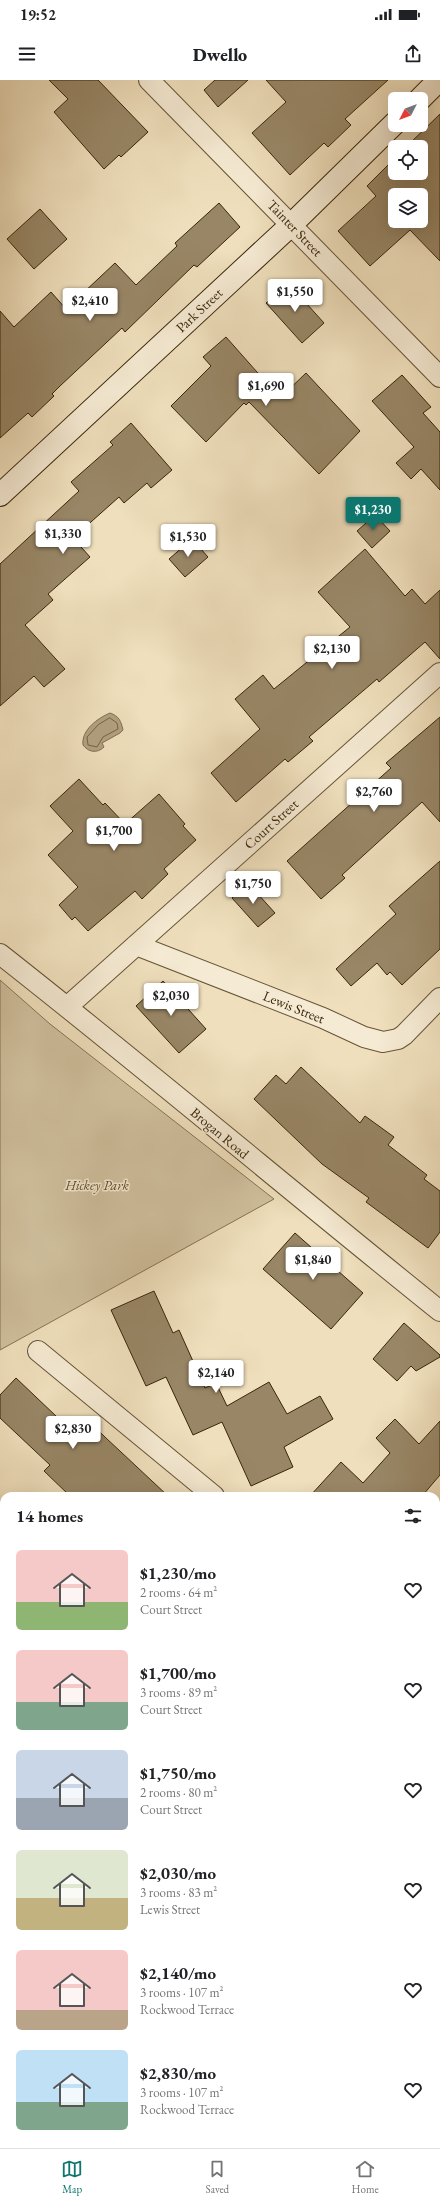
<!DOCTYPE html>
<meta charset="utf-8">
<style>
:root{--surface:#fff;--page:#f2f2f2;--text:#202124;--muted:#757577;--line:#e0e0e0;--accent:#0f766e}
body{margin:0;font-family:"EB Garamond",serif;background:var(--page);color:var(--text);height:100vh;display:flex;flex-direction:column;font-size:15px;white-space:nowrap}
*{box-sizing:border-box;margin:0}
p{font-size:13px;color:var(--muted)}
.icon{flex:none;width:22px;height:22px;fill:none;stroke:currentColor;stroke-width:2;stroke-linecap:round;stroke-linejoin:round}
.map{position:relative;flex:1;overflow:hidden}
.details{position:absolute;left:0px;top:1412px;width:440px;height:656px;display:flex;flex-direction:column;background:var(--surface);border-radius:12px 12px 0 0;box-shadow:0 4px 16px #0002}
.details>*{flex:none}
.needle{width:26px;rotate:228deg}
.fabs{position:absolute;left:388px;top:12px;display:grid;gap:8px}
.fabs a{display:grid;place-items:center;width:40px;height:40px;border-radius:6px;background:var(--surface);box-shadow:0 4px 16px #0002;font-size:20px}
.price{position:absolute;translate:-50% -34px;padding:0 9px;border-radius:4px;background:#fff;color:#222;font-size:13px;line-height:26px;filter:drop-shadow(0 1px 2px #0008)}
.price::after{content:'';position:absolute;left:50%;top:24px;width:12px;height:9px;margin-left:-6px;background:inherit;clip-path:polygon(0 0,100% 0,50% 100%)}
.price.active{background:var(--accent);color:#fff}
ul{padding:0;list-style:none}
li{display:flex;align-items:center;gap:12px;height:100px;padding:0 16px}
li span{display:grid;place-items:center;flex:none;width:112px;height:80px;border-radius:6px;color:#555}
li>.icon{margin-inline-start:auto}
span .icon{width:48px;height:48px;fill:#fffc;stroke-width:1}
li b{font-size:17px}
h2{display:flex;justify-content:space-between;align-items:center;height:48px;padding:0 16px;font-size:17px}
.status{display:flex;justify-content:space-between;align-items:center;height:28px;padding:0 20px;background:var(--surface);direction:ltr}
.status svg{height:11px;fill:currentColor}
header{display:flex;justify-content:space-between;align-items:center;height:52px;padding:0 16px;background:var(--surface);font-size:18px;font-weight:800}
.dock{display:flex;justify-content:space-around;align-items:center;height:56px;border-top:1px solid var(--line);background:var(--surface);font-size:11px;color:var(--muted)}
.dock a{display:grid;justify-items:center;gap:2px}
.dock .active{color:var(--accent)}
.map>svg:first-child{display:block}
.green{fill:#d0c09e;stroke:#857354}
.water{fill:#b1a07f;stroke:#816f50}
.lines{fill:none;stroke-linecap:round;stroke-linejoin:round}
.shore{stroke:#766344;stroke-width:1}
.building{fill:#988666;stroke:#3a2609;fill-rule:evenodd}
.street-casing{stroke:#675436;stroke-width:22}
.secondary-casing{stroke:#3a2609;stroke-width:24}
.primary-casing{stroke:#3a2609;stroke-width:24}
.highway-casing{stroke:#3a2609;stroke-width:24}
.street{stroke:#f5ead3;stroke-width:20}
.secondary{stroke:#f5ead3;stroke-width:22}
.primary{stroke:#efdfbc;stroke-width:22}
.highway{stroke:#efdfbc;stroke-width:22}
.labels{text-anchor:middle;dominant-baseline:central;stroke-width:3;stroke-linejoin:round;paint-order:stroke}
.street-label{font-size:14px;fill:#3a2609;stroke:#f5ead3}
.park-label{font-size:14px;font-style:italic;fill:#604c2e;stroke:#f5ead3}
</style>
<div class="status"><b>19:52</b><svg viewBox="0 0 49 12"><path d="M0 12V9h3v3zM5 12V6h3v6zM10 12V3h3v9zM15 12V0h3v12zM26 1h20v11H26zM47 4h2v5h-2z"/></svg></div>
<header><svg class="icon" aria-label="menu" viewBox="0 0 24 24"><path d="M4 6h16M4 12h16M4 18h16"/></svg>Dwello<svg class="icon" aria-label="share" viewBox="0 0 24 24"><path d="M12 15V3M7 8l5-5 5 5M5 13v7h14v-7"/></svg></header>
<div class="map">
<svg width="440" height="2068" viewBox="0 0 440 2068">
<rect width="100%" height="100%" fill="#efdfbc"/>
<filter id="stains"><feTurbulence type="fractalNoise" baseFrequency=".005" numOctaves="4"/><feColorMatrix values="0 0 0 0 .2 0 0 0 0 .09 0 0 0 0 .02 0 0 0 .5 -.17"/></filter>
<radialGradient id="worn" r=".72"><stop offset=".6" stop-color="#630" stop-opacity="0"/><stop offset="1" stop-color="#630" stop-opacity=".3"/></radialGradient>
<path class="green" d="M 0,900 L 50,944 L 274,1119 L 0,1270 Z
M 440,1503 L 440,1831 L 436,1834 L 436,1506 Z
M 0,2004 L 4,2010 L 4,2064 L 39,2064 L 41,2068 L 0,2068 Z"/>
<path class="water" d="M 110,633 C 119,636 121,641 123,650 L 120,653 L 102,663 L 104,667 C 97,674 88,672 83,665 C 81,650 98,638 110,633 Z"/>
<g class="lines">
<path class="shore" d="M 110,638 L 117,643 L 118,649 L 103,657 L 97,667 L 88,665 L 87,657 L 98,645 Z"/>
</g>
<path class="building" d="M 49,0 L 98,0 L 148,52 L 121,77 L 119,75 L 104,89 L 54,32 L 68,19 Z
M 215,0 L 248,0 L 218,27 L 204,10 Z
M 266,0 L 388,0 L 345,39 L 351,45 L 328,67 L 324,63 L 290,95 L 252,53 L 286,22 Z
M 440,34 L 440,181 L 410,150 L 370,186 L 338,151 L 376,116 L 367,106 L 395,78 L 395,93 L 421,93 L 421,67 L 406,67 ZM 395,115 L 421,115 L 421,141 L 395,141 Z
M 219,123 L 240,147 L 197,187 L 194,185 L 125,252 L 122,248 L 60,306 L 52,314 L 54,316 L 32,337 L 28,333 L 0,358 L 0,231 L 14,247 L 51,212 L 66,229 L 115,183 L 136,205 L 177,166 L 175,163 Z
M 40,129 L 67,159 L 34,189 L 7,159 Z
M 289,204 L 324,243 L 302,263 L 266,223 Z
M 226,257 L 280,318 L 306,293 L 360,351 L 319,394 L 249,322 L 246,325 L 244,323 L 206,362 L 171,326 L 211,286 L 203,277 Z
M 402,295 L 431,327 L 423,333 L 440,352 L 440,410 L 421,389 L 411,399 L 396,383 L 414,367 L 372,321 Z
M 131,343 L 172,390 L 151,408 L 147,403 L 124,423 L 119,417 L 73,458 L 90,477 L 48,514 L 53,520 L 25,545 L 65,589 L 44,607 L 34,596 L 0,626 L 0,484 L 79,411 L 71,402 L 113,365 L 110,362 Z
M 375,435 L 390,451 L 372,468 L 357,451 Z
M 192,459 L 208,477 L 185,497 L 169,479 Z
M 365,469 L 405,516 L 412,509 L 425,524 L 440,510 L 440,579 L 425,562 L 379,602 L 377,599 L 309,657 L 313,661 L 288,682 L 285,679 L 236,722 L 211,693 L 260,649 L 235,619 L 263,595 L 274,609 L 350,547 L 318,512 Z
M 440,637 L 440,742 L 422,722 L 342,795 L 345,798 L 321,819 L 287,781 L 391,688 L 386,683 Z
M 79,699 L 103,725 L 105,723 L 125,744 L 159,714 L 185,744 L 183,746 L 196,760 L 164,789 L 168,794 L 142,819 L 135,811 L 88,851 L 75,837 L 72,840 L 59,825 L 78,807 L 48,775 L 73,751 L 50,726 Z
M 440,781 L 440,869 L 402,905 L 390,892 L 387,895 L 377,883 L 351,906 L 336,889 L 396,834 L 389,826 Z
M 248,803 L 275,833 L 258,847 L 232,818 Z
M 163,901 L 206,949 L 179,973 L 136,926 Z
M 301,987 L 360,1043 L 365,1036 L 394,1057 L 388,1065 L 427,1095 L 424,1099 L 440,1111 L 440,1152 L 428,1168 L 366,1122 L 369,1118 L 322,1084 L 254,1019 L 276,995 L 286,1004 Z
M 295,1153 L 363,1213 L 331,1249 L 263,1189 Z
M 154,1211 L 173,1253 L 179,1250 L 205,1308 L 216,1303 L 227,1326 L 269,1302 L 287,1334 L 320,1316 L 333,1339 L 284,1367 L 293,1387 L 251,1406 L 222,1342 L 193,1355 L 166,1297 L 146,1306 L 111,1230 Z
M 404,1243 L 440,1275 L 440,1277 L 416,1291 L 411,1286 L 397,1301 L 373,1279 Z
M 16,1298 L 77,1356 L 90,1343 L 168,1416 L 70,1416 L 44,1391 L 50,1385 L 0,1338 L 0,1315 Z
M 395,1339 L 419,1364 L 440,1341 L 440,1395 L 422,1416 L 310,1416 L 341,1382 L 363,1403 L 390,1373 L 376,1358 Z"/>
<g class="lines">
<defs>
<path id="street" d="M 149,0 L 440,297
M 136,865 L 323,938 L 364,957 L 383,962 L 398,959 L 404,955 L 440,918
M 0,874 C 149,991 293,1113 440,1231
M 67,927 L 440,593
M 38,1271 L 214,1416
M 98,2068 L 103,2064"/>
<path id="secondary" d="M 420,19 L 439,0
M 0,415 L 291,145 L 395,43
M 436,1473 L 440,1471
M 0,1644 L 4,1642"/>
<path id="primary" d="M 0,1957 L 4,1963
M 73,2064 L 75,2068"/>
<path id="highway" d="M 436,1975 L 440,1972
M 324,2068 L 329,2064"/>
</defs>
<use href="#street" class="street-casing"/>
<use href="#secondary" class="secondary-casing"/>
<use href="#primary" class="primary-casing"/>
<use href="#highway" class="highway-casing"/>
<use href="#street" class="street"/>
<use href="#secondary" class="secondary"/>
<use href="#primary" class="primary"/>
<use href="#highway" class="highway"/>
</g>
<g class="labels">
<g class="street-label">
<text transform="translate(295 148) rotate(46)">Tainter Street</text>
<text transform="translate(199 230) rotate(-43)">Park Street</text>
<text transform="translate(271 744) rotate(-42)">Court Street</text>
<text transform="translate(294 927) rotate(22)">Lewis Street</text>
<text transform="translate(220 1053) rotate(40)">Brogan Road</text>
</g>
<g class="park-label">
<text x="97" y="1105">Hickey Park</text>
</g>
</g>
<rect width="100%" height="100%" filter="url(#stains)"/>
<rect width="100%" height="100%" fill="url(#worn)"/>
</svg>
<div class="fabs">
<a><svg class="needle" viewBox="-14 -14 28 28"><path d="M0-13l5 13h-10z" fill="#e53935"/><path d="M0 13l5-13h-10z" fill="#757577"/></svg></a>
<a><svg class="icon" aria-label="locate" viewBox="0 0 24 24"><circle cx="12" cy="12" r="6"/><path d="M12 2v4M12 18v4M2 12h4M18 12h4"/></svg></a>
<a><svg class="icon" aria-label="layers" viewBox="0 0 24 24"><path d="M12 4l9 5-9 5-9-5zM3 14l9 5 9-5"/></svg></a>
</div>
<b class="price" style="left:295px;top:233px">$1,550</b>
<b class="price" style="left:90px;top:242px">$2,410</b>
<b class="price" style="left:266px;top:327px">$1,690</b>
<b class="price active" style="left:373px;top:451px">$1,230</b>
<b class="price" style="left:63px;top:475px">$1,330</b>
<b class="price" style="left:188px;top:478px">$1,530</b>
<b class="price" style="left:332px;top:590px">$2,130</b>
<b class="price" style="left:374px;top:733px">$2,760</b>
<b class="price" style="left:114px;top:772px">$1,700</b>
<b class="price" style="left:253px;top:825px">$1,750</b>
<b class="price" style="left:171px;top:937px">$2,030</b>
<b class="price" style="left:313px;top:1201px">$1,840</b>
<b class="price" style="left:216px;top:1314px">$2,140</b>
<b class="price" style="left:73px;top:1370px">$2,830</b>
<section class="details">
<h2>14 homes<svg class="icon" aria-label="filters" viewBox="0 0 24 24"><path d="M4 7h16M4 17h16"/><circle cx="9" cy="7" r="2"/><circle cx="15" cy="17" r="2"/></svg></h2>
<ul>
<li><span style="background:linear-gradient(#f6c9c9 65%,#8fb573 0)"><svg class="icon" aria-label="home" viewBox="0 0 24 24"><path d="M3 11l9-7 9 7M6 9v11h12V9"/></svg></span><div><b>$1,230/mo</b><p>2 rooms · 64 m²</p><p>Court Street</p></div><svg class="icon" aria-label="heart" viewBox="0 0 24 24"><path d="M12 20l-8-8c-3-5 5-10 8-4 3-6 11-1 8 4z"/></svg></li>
<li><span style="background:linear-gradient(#f6c9c9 65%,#7fa58c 0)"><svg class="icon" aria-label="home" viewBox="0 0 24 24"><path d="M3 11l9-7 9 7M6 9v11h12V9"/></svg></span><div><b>$1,700/mo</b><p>3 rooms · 89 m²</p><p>Court Street</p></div><svg class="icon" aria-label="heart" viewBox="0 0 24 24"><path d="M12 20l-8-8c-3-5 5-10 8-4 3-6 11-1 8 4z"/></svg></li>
<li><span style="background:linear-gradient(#c9d6e8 60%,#9aa5b1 0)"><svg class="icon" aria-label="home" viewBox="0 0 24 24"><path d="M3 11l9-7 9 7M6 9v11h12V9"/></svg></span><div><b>$1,750/mo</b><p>2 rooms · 80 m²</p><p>Court Street</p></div><svg class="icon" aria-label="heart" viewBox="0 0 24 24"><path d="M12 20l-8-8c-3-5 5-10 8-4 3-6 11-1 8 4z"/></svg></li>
<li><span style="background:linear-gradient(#dfe7d0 60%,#c2b280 0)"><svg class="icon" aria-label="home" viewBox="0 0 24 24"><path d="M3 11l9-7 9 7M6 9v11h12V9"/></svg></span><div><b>$2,030/mo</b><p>3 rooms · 83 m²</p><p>Lewis Street</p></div><svg class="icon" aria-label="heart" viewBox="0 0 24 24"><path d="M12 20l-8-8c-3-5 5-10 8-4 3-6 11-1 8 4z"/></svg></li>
<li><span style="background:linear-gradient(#f6c9c9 75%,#b9a48a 0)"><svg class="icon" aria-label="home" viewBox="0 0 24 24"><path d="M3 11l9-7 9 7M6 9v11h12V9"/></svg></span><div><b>$2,140/mo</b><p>3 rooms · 107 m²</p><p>Rockwood Terrace</p></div><svg class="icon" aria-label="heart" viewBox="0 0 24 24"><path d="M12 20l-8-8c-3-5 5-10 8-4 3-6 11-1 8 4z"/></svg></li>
<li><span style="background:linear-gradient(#bfe0f5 65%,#7fa58c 0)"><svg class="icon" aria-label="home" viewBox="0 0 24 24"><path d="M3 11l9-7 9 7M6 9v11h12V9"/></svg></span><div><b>$2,830/mo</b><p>3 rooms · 107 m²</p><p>Rockwood Terrace</p></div><svg class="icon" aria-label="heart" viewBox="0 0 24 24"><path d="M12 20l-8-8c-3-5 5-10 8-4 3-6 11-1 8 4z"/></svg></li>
</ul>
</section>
</div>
<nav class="dock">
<a class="active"><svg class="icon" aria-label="map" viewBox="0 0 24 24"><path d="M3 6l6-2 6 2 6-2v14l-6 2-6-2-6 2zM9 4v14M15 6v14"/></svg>Map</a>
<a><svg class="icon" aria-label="saved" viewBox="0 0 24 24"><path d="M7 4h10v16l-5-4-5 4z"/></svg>Saved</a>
<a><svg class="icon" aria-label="home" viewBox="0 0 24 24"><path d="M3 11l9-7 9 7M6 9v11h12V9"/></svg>Home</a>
</nav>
